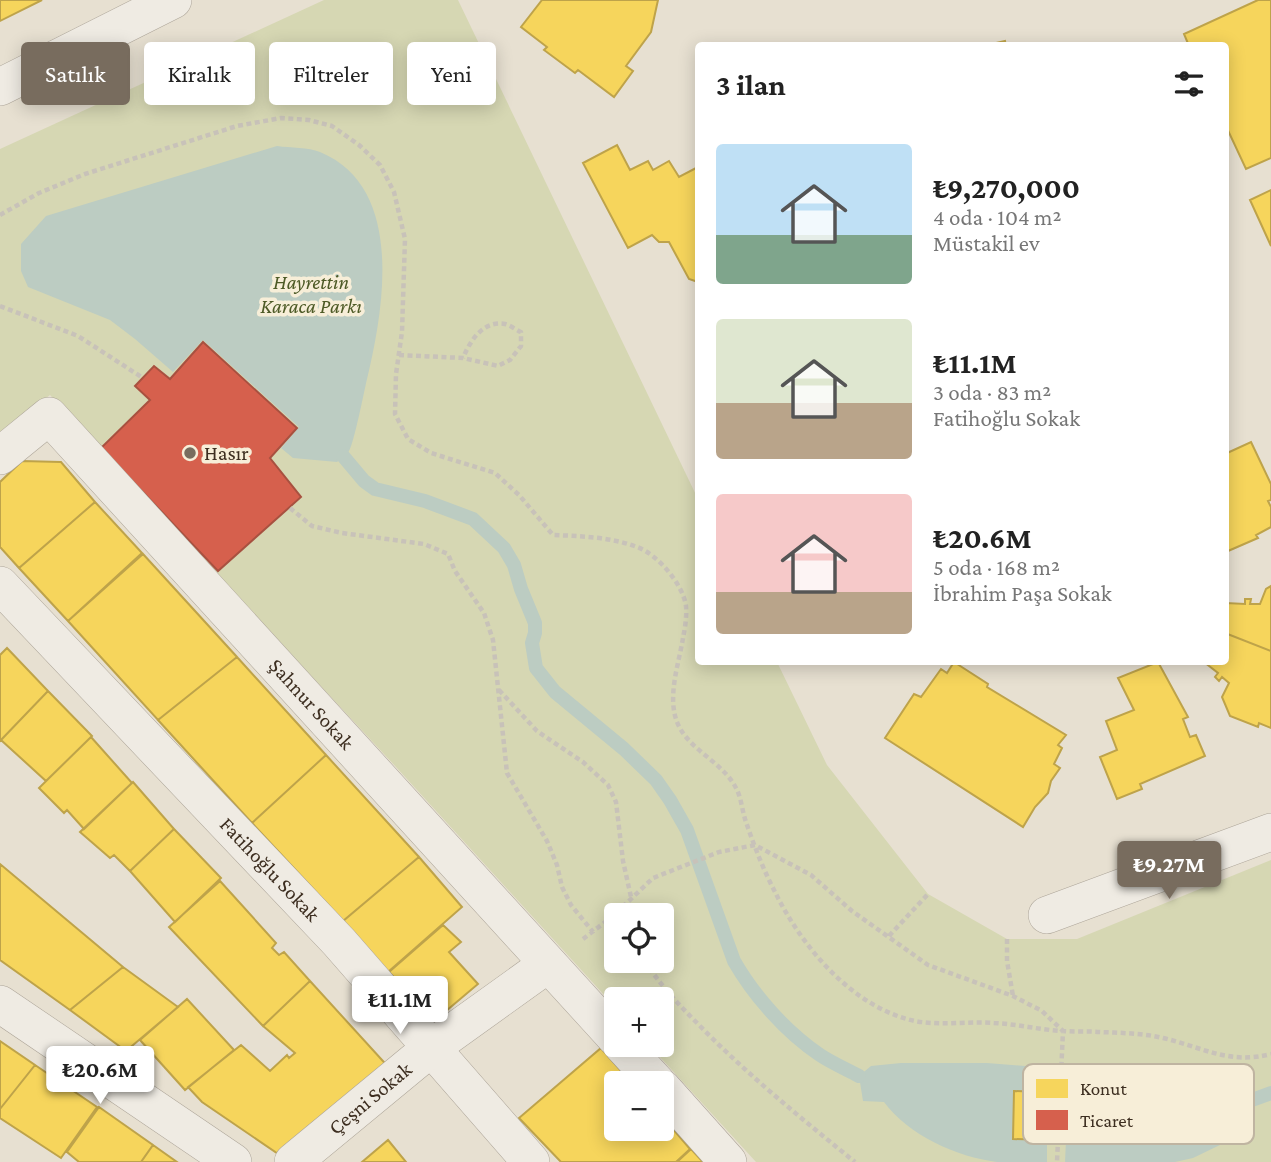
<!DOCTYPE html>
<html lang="tr">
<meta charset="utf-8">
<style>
:root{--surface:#fff;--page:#f6f6f6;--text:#222;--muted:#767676;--accent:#786c5e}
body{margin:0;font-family:"Crimson Pro",serif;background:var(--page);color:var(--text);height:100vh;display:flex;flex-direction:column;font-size:26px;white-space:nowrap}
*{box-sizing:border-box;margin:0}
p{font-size:23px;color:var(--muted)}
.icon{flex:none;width:38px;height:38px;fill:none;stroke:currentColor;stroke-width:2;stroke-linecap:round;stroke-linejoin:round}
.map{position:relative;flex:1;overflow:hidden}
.drawer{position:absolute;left:695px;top:42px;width:534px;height:623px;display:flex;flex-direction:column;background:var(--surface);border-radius:7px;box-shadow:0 4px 18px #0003}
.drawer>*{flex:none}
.banner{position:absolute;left:21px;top:42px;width:569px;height:63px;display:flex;gap:14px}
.fabs{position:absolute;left:604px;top:903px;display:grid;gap:14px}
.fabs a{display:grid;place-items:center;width:70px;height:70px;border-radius:7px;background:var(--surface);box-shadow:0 4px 18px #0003;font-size:35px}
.price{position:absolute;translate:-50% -60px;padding:0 16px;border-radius:7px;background:#fff;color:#222;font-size:23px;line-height:46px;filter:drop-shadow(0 2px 4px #0008)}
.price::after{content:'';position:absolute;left:50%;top:42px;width:21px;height:16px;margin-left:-10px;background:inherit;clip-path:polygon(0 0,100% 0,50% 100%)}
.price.selected{background:var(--accent);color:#fff}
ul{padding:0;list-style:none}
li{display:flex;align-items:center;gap:21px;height:175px;padding:0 21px}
li span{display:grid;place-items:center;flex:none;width:196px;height:140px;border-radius:7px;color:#555}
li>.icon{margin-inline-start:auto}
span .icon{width:84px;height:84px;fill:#fffc;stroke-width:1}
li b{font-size:30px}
h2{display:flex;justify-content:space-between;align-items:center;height:84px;padding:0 21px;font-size:30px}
.chip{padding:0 24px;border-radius:7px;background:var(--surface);box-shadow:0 4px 18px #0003;font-size:24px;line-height:63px}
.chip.selected{background:var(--accent);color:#fff}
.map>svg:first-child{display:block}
.green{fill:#d6d7b3;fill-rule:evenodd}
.water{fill:#bcccc2}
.homes{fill:#f6d55c;stroke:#bea34a;stroke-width:2}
.shops{fill:#d6604d;stroke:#a85140;stroke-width:2}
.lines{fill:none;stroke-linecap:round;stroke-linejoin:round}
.stream{stroke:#bcccc2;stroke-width:14}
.minor-casing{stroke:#ada599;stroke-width:38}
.path{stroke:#c8c2b9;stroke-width:4.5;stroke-dasharray:5 3.5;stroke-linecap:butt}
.minor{stroke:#efebe3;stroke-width:37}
.poi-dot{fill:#786c5e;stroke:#f7eed8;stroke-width:2.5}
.labels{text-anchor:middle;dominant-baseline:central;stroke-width:7;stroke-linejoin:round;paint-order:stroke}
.park-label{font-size:21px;font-style:italic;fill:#4d5a26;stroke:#f7eed8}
.poi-label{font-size:21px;fill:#3d2e20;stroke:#f7eed8;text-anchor:start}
.street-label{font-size:21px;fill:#3d2e20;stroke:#f7eed8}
.key{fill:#f7eed8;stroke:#bfb4a1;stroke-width:2}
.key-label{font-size:19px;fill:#3d2e20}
</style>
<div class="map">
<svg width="1271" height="1162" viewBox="0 0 1271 1162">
<rect width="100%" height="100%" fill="#e7e0d1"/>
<path class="green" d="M 324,0 L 458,0 L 698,499 L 698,662 L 777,662 L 827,765 L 928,894 L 1007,939 L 1077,939 L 1271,860 L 1271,1162 L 756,1162 L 649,1045 L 662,1045 L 662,999 L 616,999 L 616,1008 L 396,767 L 50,395 L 0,435 L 0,149 ZM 616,915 L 662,915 L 662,961 L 616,961 Z"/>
<path class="water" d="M 277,146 C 291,148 308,147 320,152 C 405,187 384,308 367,379 C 364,392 354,443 349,451 C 346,455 340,459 337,462 L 293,458 L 281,448 L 299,427 L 203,340 L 173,372 L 135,339 L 110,320 L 28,287 L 21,271 L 21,244 L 46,216 Z
M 901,1063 L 987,1063 L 1050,1068 L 1051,1093 L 1014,1092 L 1013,1138 L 1047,1139 L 1047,1162 C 1031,1162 1013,1162 997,1162 C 957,1157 908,1135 884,1102 L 863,1101 L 859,1076 L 871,1066 Z
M 1070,1070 L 1248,1091 L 1254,1105 L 1253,1114 L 1222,1144 L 1193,1158 L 1175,1162 L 1065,1162 L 1066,1140 L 1113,1141 L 1115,1095 L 1071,1094 Z"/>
<path class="homes" d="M 0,0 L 42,0 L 0,21 Z
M 542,0 L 658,0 L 651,32 L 626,66 L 633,71 L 614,97 L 578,70 L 575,73 L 544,50 L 547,47 L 521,27 Z
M 1258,0 L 1271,0 L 1271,158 L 1246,169 L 1225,124 L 1225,46 L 1189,46 L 1184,34 Z
M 1005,41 L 1006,46 L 983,46 Z
M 617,145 L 630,170 L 648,161 L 653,170 L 669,161 L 679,177 L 698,167 L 698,282 L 689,279 L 669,242 L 659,242 L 652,235 L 628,248 L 583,163 Z
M 1271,190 L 1271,246 L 1250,200 Z
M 1251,442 L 1271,484 L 1271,500 L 1268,501 L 1271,507 L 1271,527 L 1256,535 L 1258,538 L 1228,551 L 1225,549 L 1225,454 Z
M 22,461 L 61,462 L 95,502 L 19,568 L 0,547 L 0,482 Z
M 95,502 L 142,553 L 68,621 L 19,568 Z
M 143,554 L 237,657 L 158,720 L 68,621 Z
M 1271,586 L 1271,651 L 1225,633 L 1226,603 L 1245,604 L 1245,599 L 1251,599 L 1250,604 L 1260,604 L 1266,589 Z
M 1225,633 L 1271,651 L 1271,728 L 1259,723 L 1258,727 L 1230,716 L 1222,697 L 1229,683 L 1222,677 L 1219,681 L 1215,677 L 1218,673 L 1204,662 L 1225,662 Z
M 7,648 L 48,691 L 0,741 L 0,655 Z
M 237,657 L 326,755 L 252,823 L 158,720 Z
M 954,662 L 988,684 L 987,687 L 1066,735 L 1058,745 L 1062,748 L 1054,764 L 1060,768 L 1051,781 L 1048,793 L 1035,807 L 1023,827 L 885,738 L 914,694 L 921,697 L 941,669 L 947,673 Z
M 1158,662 L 1188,717 L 1183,719 L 1190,737 L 1196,735 L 1205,756 L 1140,784 L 1142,789 L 1117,799 L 1100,757 L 1117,750 L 1106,721 L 1134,710 L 1118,678 Z
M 48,691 L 92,736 L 46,781 L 1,740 Z
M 91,737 L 132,783 L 84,829 L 67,810 L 64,813 L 39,788 Z
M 326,755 L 419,857 L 343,921 L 252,823 Z
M 133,782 L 174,829 L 130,871 L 114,855 L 110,858 L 80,832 Z
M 174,829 L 221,878 L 175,922 L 130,871 Z
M 419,857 L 462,907 L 388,972 L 343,921 Z
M 0,864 L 123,967 L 70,1010 L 0,960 Z
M 220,881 L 276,943 L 272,948 L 279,955 L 284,952 L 310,981 L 263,1026 L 169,927 Z
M 443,925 L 461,942 L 449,952 L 478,984 L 433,1022 L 389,972 Z
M 123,967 L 178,1007 L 126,1051 L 70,1010 Z
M 310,981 L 392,1071 L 287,1160 L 202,1102 L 188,1087 L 241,1045 L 270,1071 L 287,1055 L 289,1058 L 295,1053 L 263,1026 Z
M 187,999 L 234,1050 L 185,1090 L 140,1040 Z
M 0,1041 L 35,1065 L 0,1109 Z
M 601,1048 L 632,1083 L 616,1083 L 616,1129 L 662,1129 L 662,1116 L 690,1149 L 676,1162 L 561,1162 L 519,1118 Z
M 35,1065 L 97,1107 L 61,1158 L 0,1118 L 0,1109 Z
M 1014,1091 L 1115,1095 L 1113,1142 L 1013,1139 Z
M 99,1107 L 153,1145 L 141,1162 L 79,1162 L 67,1152 Z
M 388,1140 L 406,1162 L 362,1162 Z
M 153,1145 L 177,1162 L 141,1162 Z
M 691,1149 L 703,1162 L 677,1162 Z"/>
<path class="shops" d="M 203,342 L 297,428 L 270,458 L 301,497 L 218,571 L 101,448 L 150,400 L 135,386 L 154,366 L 170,379 Z"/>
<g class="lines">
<path class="stream" d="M 343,456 L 364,481 L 375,489 L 425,501 L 473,519 L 504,548 L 514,565 L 521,589 L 535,623 L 535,633 L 532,643 L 536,668 L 555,692 L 624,749 L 656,780 L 670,800 L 687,830 L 734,961 C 754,996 786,1032 820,1055 C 832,1063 846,1069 859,1076
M 1252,1100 L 1271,1093"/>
<defs>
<g id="minor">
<path d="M 0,87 L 173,0"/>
<path id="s1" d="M 0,456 L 49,416 L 616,1038"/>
<path id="s2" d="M 0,585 L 339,942 L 531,1162"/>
<path d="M 1047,915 L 1271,832"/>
<path d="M 0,1004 L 233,1162"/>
<path d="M 622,1045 L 657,1083"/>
<path d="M 662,1088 L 728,1162"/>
<path id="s3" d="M 293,1162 L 431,1048 L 548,964"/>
</g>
</defs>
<use href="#minor" class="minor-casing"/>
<path class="path" d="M 0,215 L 39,193 L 85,174 L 237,126 L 281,118 L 309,120 L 332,126 L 359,145 L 380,165 L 394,192 L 405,239 L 402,332 L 396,374 L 395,414 L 408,439 L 431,453 L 495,473 L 519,495 L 553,535 C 580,536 611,537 637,547 C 657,554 683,584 686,606 C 687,616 685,628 683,638 C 679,663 667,696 677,722 C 688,750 722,761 736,788 C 741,797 742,809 745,819 C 753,843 763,869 775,892 C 802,947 853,1008 915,1021 C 941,1026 968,1021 994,1023 C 1017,1024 1040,1030 1063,1031 C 1075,1032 1088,1031 1100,1032 C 1121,1033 1142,1033 1163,1038 C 1202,1047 1229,1065 1271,1054
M 0,306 L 78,336 L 143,378
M 399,355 L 463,358 L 498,366 L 510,360 L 521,346 L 521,332 C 516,330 510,325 505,324 C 483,320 470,341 463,358
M 290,508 L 312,526 L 342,533 L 424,544 L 448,554 L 455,571 L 484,613 L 493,640 L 507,773 L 547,841 L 557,865 L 562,887 L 571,905 L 593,932
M 499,690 L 537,731 L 583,762 L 608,785 L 616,802 L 623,861 L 631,897
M 889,936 L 928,894
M 583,939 L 613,916 L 653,878 L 719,852 L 755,845 L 811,875 L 852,911 L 928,965 L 1013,996 L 1042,1011 L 1063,1031 L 1057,1162
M 1007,939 L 1007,961 L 1013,996
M 645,961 C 660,985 680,1006 701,1027 C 749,1076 802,1119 855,1162"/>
<use href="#minor" class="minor"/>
</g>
<circle class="poi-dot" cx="190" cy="453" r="7"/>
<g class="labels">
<g class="park-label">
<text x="311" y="282">Hayrettin<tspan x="311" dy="24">Karaca Parkı</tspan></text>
</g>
<g class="poi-label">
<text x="204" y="453">Hasır</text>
</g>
<g class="street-label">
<text stroke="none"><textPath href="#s1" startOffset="453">Şahnur Sokak</textPath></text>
<text stroke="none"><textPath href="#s2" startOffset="392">Fatihoğlu Sokak</textPath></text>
<text stroke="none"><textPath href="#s3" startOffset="100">Çeşni Sokak</textPath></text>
</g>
</g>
<rect x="1023" y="1064" width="231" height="80" rx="10" class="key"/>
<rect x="1036" y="1079" width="32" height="19" fill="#f6d55c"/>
<rect x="1036" y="1110" width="32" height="20" fill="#d6604d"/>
<g class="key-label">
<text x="1080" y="1095">Konut</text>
<text x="1080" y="1127">Ticaret</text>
</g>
</svg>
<div class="fabs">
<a><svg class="icon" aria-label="locate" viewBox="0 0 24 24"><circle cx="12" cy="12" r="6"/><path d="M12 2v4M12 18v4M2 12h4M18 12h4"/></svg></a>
<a>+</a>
<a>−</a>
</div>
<b class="price selected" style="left:1169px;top:901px">₺9.27M</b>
<b class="price" style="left:400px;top:1036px">₺11.1M</b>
<b class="price" style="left:100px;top:1106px">₺20.6M</b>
<div class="banner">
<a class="chip selected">Satılık</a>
<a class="chip">Kiralık</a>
<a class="chip">Filtreler</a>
<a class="chip">Yeni</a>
</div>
<section class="drawer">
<h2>3 ilan<svg class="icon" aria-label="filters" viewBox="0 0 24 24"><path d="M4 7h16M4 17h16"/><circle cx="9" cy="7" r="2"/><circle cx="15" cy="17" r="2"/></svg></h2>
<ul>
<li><span style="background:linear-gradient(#bfe0f5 65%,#7fa58c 0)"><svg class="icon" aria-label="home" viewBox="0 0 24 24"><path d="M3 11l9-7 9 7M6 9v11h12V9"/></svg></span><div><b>₺9,270,000</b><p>4 oda · 104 m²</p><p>Müstakil ev</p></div></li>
<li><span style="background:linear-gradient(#dfe7d0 60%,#b9a48a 0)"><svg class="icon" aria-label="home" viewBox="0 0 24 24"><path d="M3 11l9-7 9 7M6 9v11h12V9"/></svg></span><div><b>₺11.1M</b><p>3 oda · 83 m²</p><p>Fatihoğlu Sokak</p></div></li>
<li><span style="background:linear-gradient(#f6c9c9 70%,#b9a48a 0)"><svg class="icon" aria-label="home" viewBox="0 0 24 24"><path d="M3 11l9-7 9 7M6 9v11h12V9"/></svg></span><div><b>₺20.6M</b><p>5 oda · 168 m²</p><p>İbrahim Paşa Sokak</p></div></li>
</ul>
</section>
</div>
